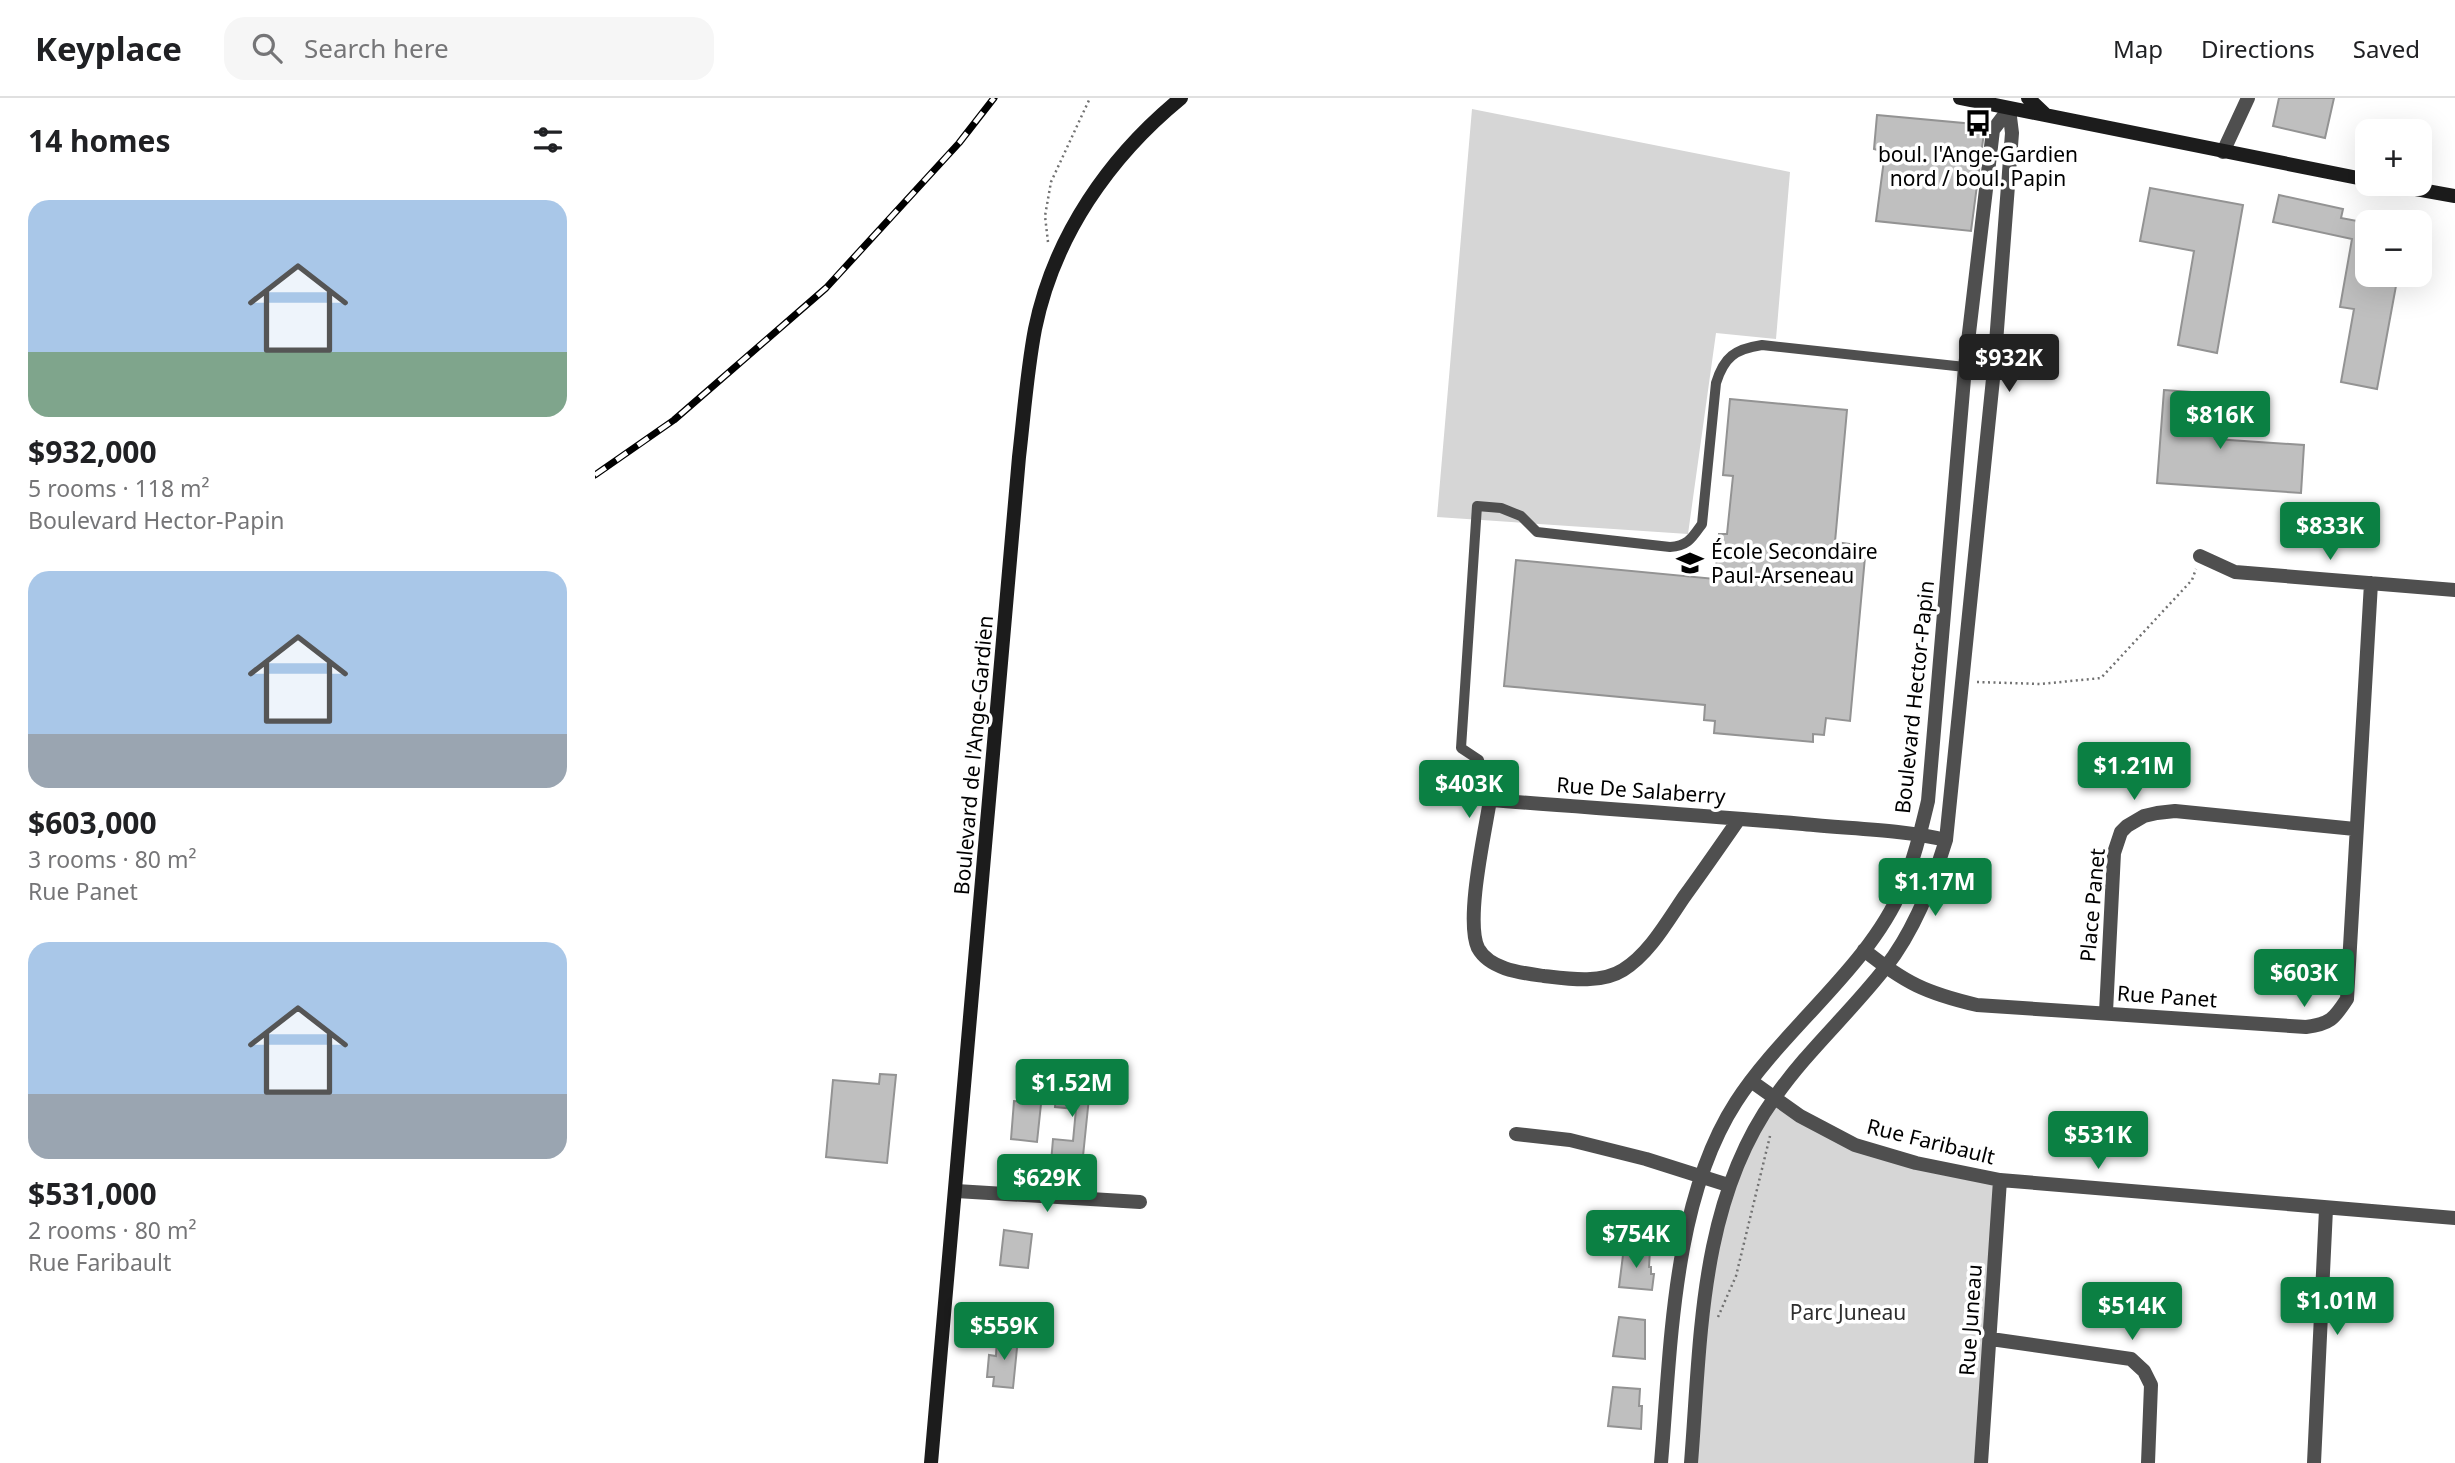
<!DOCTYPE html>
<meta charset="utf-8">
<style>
:root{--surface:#fff;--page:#f6f6f6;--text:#202124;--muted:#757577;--line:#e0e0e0;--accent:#0b8043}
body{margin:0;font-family:"Noto Sans",sans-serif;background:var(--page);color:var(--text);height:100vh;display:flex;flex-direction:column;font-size:26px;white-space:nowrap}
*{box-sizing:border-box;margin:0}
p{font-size:23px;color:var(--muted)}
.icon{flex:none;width:38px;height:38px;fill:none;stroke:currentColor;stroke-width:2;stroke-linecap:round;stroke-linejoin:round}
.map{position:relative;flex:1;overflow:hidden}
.details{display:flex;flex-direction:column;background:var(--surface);width:595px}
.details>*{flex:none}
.fabs{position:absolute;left:1760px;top:21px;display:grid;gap:14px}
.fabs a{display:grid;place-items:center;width:77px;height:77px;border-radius:14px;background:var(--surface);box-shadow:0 7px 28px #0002;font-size:35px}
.price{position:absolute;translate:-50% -60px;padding:0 16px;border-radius:7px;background:var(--accent);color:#fff;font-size:23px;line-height:46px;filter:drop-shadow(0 2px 4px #0008)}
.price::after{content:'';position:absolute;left:50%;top:42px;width:21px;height:16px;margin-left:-10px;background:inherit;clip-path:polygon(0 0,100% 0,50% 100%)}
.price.selected{background:#222;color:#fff}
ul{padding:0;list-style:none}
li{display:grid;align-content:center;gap:14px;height:371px;padding:0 28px}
li span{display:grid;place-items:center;height:217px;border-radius:21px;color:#555}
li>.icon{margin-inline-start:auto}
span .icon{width:126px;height:126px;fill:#fffc;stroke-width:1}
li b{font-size:30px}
h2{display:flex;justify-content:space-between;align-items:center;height:84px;padding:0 28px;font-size:30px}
header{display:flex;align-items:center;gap:42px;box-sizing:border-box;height:98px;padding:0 35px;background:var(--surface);border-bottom:2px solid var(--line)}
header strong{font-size:33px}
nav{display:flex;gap:38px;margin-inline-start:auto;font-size:24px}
.search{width:490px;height:63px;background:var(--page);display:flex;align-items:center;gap:18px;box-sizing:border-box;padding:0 24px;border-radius:21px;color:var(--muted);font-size:26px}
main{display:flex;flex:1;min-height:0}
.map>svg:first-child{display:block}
.green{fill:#d6d6d6}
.building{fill:#bfbfbf;stroke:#939393;stroke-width:2}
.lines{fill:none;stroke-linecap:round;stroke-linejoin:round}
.path{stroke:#717171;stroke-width:2.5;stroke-dasharray:2 3.5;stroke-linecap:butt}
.lane{stroke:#4f4f4f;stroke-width:10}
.street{stroke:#4f4f4f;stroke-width:14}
.secondary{stroke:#1c1c1c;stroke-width:14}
.rail-casing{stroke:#000;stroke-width:7}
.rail{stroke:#fff;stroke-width:4.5;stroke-dasharray:13;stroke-linecap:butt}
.labels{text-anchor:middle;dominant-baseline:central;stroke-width:7;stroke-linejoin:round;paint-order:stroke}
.poi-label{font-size:21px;fill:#000;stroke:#fff}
.street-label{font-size:21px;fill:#000;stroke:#fff}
.park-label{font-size:21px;fill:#2d2d2d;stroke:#fff}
</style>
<header>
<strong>Keyplace</strong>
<div class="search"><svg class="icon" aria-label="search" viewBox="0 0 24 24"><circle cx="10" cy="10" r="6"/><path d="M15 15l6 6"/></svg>Search here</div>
<nav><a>Map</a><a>Directions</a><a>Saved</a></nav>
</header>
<main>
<section class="details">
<h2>14 homes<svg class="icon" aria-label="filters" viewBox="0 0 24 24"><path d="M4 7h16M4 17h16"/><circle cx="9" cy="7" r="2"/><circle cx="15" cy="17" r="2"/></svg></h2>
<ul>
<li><span style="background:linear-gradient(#a9c7e8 70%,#7fa58c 0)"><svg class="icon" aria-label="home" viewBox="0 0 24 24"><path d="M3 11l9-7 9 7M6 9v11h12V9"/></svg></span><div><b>$932,000</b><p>5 rooms · 118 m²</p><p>Boulevard Hector-Papin</p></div></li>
<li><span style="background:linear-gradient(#a9c7e8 75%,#9aa5b1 0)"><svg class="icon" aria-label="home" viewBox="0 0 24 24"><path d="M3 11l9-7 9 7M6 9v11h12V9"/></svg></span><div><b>$603,000</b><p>3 rooms · 80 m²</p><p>Rue Panet</p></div></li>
<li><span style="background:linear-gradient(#a9c7e8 70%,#9aa5b1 0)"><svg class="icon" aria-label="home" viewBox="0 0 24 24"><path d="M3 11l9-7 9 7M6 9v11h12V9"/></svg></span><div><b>$531,000</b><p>2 rooms · 80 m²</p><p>Rue Faribault</p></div></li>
</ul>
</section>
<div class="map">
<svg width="1860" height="1365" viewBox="0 0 1860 1365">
<rect width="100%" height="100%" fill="#fff"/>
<path class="green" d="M 877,11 L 1195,74 L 1181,241 L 1121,235 L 1093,436 L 842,419 Z
M 1179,1000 L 1260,1047 L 1405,1082 L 1386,1365 L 1096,1365 L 1125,1119 Z"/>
<path class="building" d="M 1684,0 L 1739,0 L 1730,40 L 1678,28 Z
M 1282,17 L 1390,27 L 1376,133 L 1281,123 L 1290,54 L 1279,51 Z
M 1555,90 L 1648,107 L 1622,255 L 1583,247 L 1599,153 L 1545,143 Z
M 1684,97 L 1748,111 L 1746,120 L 1773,125 L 1773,177 L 1803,177 L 1782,291 L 1746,284 L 1759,211 L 1745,209 L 1757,141 L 1678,124 Z
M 1569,292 L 1623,296 L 1620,341 L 1709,347 L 1706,395 L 1562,385 Z
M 1135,301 L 1252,312 L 1240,444 L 1256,446 L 1255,458 L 1270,459 L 1255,623 L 1231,620 L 1229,637 L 1218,636 L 1218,644 L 1119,635 L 1120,623 L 1109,622 L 1110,607 L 909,588 L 921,462 L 1120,481 L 1124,436 L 1132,436 L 1138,378 L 1128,377 Z
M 285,976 L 301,977 L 292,1065 L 231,1059 L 238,982 L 284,986 Z
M 463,977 L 496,980 L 487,1068 L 456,1065 L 458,1041 L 478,1043 L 481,1011 L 460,1009 Z
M 419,1003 L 446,1006 L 442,1044 L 416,1041 Z
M 409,1132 L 437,1136 L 433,1170 L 405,1167 Z
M 1029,1149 L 1055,1152 L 1054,1169 L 1056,1169 L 1056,1176 L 1059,1176 L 1057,1192 L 1024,1189 Z
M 1024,1219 L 1050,1222 L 1050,1261 L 1018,1258 Z
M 402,1238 L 423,1240 L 418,1290 L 398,1288 L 399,1279 L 392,1279 L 394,1257 L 401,1258 Z
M 1018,1289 L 1045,1291 L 1044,1308 L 1047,1308 L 1046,1331 L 1013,1328 Z"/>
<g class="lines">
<path class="path" d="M 453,144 L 450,118 L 456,84 L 495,0
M 1382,584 L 1446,586 L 1506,580 L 1597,482 L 1601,471
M 1123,1219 L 1141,1178 L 1175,1038"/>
<path class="lane" d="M 895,702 L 884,662 L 866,650 L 882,408 L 906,410 L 926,418 L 942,434 L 1075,449 C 1093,448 1097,440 1107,426 L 1121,285 C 1129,259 1140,251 1167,247 L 1370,269"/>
<path class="street" d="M 1628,54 L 1653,0
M 1370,269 L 1399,271
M 1605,458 L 1640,474 L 1860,492
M 1144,721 C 1126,747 1108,773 1089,799 C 1072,824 1054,856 1028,872 C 1006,886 974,881 949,878 C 928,875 895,872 883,850 C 870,822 890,734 895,702 C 999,710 1104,717 1208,726 C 1255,731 1305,731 1351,742
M 1269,852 C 1310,885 1331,895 1382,907 L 1711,929 C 1735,926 1739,921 1752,901 L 1776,485
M 1511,914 L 1519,755 L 1526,734 L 1532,728 L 1549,718 L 1562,715 L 1580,713 L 1760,731
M 1156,983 L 1205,1018 L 1260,1047 L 1321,1065 L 1405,1082 L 1860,1120
M 921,1036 L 975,1042 L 1051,1061 L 1133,1087
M 361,1093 L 545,1104
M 1396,1241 L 1536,1261 L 1549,1273 L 1556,1287 L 1553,1365
M 1066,1365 C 1076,1250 1077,1103 1141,1004 C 1188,931 1274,869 1307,790 C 1319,762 1326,732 1333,703 L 1370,269 L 1398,32 L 1414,11
M 1096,1365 C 1106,1241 1104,1104 1180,999 C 1212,953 1255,915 1290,870 C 1319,833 1337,787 1351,742 L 1399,271 L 1417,35 L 1414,11
M 1386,1365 L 1405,1082
M 1719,1365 L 1731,1111"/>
<path class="secondary" d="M 1365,0 L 1773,82
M 1433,0 L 1451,17
M 1793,86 L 1860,98
M 336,1365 L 424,359 C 429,316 432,273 440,231 C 459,138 514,59 586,0"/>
<defs>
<path id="rail" d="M 0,377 L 79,322 L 231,190 L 364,45 L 399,0"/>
</defs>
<use href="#rail" class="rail-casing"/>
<use href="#rail" class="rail"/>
</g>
<defs>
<symbol id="bus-bare" viewBox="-9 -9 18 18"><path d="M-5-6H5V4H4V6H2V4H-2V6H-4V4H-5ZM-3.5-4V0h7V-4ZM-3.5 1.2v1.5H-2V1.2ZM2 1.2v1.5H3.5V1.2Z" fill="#000" stroke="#fff" stroke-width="2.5" paint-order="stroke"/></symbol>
<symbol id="school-bare" viewBox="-9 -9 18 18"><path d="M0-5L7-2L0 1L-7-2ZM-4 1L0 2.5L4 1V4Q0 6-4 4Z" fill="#000" stroke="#fff" stroke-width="2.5" paint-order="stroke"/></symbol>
</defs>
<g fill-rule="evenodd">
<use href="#bus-bare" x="1364" y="6" width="38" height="38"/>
<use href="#school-bare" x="1076" y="446" width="38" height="38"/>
</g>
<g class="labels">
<g class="poi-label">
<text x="1383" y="56">boul. l'Ange-Gardien<tspan x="1383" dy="24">nord / boul. Papin</tspan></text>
<text x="1116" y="453" text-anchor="start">École Secondaire<tspan x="1116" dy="24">Paul-Arseneau</tspan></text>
</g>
<g class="street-label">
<text transform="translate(1319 599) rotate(-84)">Boulevard Hector-Papin</text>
<text transform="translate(378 657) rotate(-85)">Boulevard de l'Ange-Gardien</text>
<text transform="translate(1046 692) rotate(4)">Rue De Salaberry</text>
<text transform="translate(1497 807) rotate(-85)">Place Panet</text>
<text transform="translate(1572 898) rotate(4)">Rue Panet</text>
<text transform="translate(1336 1043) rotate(14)">Rue Faribault</text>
<text transform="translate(1375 1222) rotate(-86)">Rue Juneau</text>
</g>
<g class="park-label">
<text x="1253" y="1214">Parc Juneau</text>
</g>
</g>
</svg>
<div class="fabs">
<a>+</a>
<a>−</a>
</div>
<b class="price selected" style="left:1414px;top:296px">$932K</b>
<b class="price" style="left:1625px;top:353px">$816K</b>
<b class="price" style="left:1735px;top:464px">$833K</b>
<b class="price" style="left:1539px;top:704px">$1.21M</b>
<b class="price" style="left:874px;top:722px">$403K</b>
<b class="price" style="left:1340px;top:820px">$1.17M</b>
<b class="price" style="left:1709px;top:911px">$603K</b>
<b class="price" style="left:477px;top:1021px">$1.52M</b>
<b class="price" style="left:1503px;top:1073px">$531K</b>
<b class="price" style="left:452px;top:1116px">$629K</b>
<b class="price" style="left:1041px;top:1172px">$754K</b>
<b class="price" style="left:1742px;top:1239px">$1.01M</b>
<b class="price" style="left:1537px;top:1244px">$514K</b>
<b class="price" style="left:409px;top:1264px">$559K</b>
</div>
</main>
